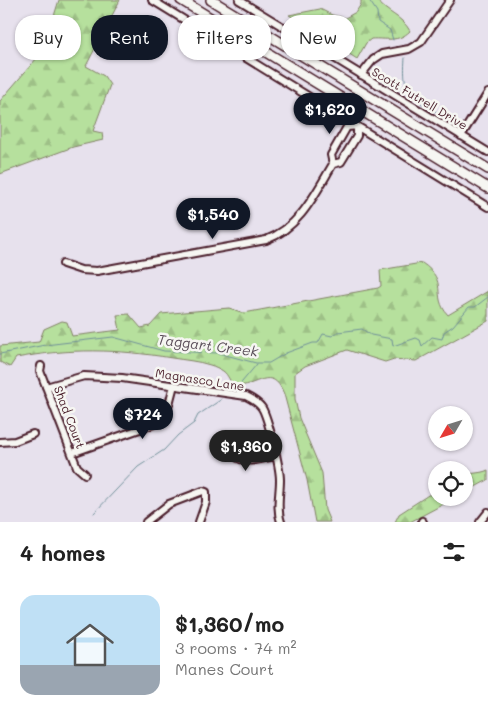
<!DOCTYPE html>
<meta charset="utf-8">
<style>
:root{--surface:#fff;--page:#f6f6f6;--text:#222;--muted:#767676;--line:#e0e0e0;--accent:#111827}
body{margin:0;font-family:Mali,sans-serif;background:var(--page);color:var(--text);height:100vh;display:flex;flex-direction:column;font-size:19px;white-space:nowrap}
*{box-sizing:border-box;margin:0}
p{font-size:16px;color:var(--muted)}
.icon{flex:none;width:28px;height:28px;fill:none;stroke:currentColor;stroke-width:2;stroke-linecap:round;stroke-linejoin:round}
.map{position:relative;height:522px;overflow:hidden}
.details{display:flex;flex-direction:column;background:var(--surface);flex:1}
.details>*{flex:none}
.hud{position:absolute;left:15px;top:15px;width:459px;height:45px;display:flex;gap:10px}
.needle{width:32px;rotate:231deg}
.buttons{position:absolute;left:428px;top:406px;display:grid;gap:10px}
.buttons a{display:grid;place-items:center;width:45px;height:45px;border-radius:50%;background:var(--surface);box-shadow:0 1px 4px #0004;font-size:25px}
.price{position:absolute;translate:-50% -42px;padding:0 11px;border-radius:18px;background:var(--accent);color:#fff;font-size:16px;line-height:32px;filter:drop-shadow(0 1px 2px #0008)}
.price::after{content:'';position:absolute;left:50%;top:30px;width:15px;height:11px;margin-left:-8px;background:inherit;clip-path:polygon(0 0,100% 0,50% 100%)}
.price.current{background:#222;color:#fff}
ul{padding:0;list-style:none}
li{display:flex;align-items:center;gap:15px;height:125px;padding:0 20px}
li+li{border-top:1px solid var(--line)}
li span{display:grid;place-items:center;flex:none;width:140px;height:100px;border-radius:15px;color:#555}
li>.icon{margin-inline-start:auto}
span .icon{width:60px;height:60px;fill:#fffc;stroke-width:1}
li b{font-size:21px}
h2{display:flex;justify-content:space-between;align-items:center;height:60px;padding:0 20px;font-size:21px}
.pill{padding:0 18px;border-radius:20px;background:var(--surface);box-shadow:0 1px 4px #0004;font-size:18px;line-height:45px}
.pill.current{background:var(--accent);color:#fff}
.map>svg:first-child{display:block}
.forest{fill:url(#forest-firs);stroke:#808064}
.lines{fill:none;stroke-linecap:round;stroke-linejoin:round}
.stream{stroke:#709099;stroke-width:1}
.minor-casing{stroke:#4a1f2b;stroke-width:10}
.highway-casing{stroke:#4a1f2b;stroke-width:12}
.minor{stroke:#f6f6f2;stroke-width:6}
.highway{stroke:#f6f6f2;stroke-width:9}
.labels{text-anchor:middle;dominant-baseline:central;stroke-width:5;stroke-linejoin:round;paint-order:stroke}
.street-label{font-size:12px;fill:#4a1f2b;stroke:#f6f6f2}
.water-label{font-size:14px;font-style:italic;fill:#5a4e59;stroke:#f6f6f2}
</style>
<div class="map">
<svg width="488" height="522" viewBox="0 0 488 522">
<defs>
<pattern id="forest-firs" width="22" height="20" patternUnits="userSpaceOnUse" patternTransform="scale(1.25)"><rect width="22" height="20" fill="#b6e09d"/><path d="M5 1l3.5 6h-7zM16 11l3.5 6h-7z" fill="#9ec087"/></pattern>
</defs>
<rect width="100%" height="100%" fill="#e7e1ed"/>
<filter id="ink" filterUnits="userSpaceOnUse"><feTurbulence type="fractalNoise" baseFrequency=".02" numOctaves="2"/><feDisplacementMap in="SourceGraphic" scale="10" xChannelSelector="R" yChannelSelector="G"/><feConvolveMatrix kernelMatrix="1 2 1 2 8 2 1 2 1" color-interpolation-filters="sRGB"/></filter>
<g filter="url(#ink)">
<path class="forest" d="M 59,0 L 120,0 L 86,66 L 104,76 L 110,85 L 93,131 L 102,133 L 103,140 L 73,147 L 0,174 L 0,101 L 37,58 L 45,45 Z
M 361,0 L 377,0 C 386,13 402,16 410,31 C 398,43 386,38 371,39 L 366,43 L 357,59 L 289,15 L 320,9 L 332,15 L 345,18 L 356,12 L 361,4 Z
M 422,263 C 450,282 430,295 448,315 L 488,291 L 488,321 L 416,361 L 394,359 L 385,362 L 347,350 L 305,366 L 295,373 L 295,399 L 299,418 L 322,473 L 325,510 L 330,522 L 315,522 L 307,480 L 284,394 C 272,363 255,389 236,385 C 229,383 229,375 223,371 C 220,369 214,366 210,365 C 198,361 184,360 172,358 C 117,349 70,348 16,358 L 10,367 L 0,362 L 0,346 L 39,342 L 44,329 L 62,321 L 67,322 L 72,336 L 120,330 L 117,315 L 129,314 L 141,328 L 150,326 L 161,314 L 229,308 L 244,313 L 378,288 L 381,286 L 380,270 Z
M 488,470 L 488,480 L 464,493 L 464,476 C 472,472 480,474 488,470 Z
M 436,490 L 436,498 L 455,498 L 410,522 L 395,522 L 399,514 Z"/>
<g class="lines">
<path class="stream" d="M 369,0 L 377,12 L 378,22 L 390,30 L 393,40
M 405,58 C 404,71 403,90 415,98
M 421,103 L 456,123
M 0,354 L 45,345 L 113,337 L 164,351 L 218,353 L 256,363 L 269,363 L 286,353 L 313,343 L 318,343 L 323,334 L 332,336 L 338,332 L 362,329 L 371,335 L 392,339 L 393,346 L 416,338 L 420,340 L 422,346 L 432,337 L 442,339 L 444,332 L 453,326 L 469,307 L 475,307 L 488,297
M 237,388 L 257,364
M 94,513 L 138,467 L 164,450 L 178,435 L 194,423 L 198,415 L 222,399"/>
<defs>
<path id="minor" d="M 152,0 L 488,207
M 239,0 L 488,152
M 361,75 L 373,60 L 382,54 L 409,49 L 421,42 L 450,0
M 461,136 L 488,93
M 63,264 L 81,270 L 97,271 L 266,240 C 300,227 315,194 333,164 L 331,155 L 347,127 L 357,126 L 357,136 L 341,162 L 333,164
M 41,366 L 40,371 L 77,467 L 85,474
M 46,387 L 84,376 L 122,378 L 246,396 C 252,399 258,402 262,408 C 268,418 280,467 280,480 C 280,494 276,508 281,522
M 0,442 L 15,441 L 33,434
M 230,450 C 240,467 259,459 275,456
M 72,453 L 154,424 L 168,408 L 174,385
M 422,521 L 423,522
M 146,522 L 169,504 L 203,491 L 206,492 L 206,502 L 199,522
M 480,522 L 488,512"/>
<path id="highway" d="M 181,0 L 488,188
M 211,0 L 488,169"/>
</defs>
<use href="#minor" class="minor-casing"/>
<use href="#highway" class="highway-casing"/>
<use href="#minor" class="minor"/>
<use href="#highway" class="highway"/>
</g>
</g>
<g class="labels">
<g class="street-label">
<text transform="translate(420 98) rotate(31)">Scott Futrell Drive</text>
<text transform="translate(200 379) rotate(9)">Magnasco Lane</text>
<text transform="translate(70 417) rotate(69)">Shad Court</text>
</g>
<g class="water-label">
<text transform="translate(208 345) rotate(7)">Taggart Creek</text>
</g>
</g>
</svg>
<div class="buttons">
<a><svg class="needle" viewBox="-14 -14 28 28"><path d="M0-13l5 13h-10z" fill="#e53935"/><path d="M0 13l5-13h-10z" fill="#767676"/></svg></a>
<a><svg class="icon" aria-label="locate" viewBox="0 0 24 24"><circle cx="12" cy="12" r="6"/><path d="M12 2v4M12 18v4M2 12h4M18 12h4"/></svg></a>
</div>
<b class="price" style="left:330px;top:135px">$1,620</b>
<b class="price" style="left:213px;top:240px">$1,540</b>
<b class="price" style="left:143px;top:440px">$724</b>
<b class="price current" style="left:246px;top:472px">$1,360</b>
<div class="hud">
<a class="pill">Buy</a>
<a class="pill current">Rent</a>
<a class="pill">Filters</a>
<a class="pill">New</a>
</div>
</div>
<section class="details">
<h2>4 homes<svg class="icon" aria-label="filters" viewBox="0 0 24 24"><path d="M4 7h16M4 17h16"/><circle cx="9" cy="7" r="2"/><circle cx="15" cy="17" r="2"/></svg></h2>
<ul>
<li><span style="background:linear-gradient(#bfe0f5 70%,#9aa5b1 0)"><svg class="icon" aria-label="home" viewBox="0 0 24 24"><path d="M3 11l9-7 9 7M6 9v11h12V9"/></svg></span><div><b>$1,360/mo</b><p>3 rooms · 74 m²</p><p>Manes Court</p></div></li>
</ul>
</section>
